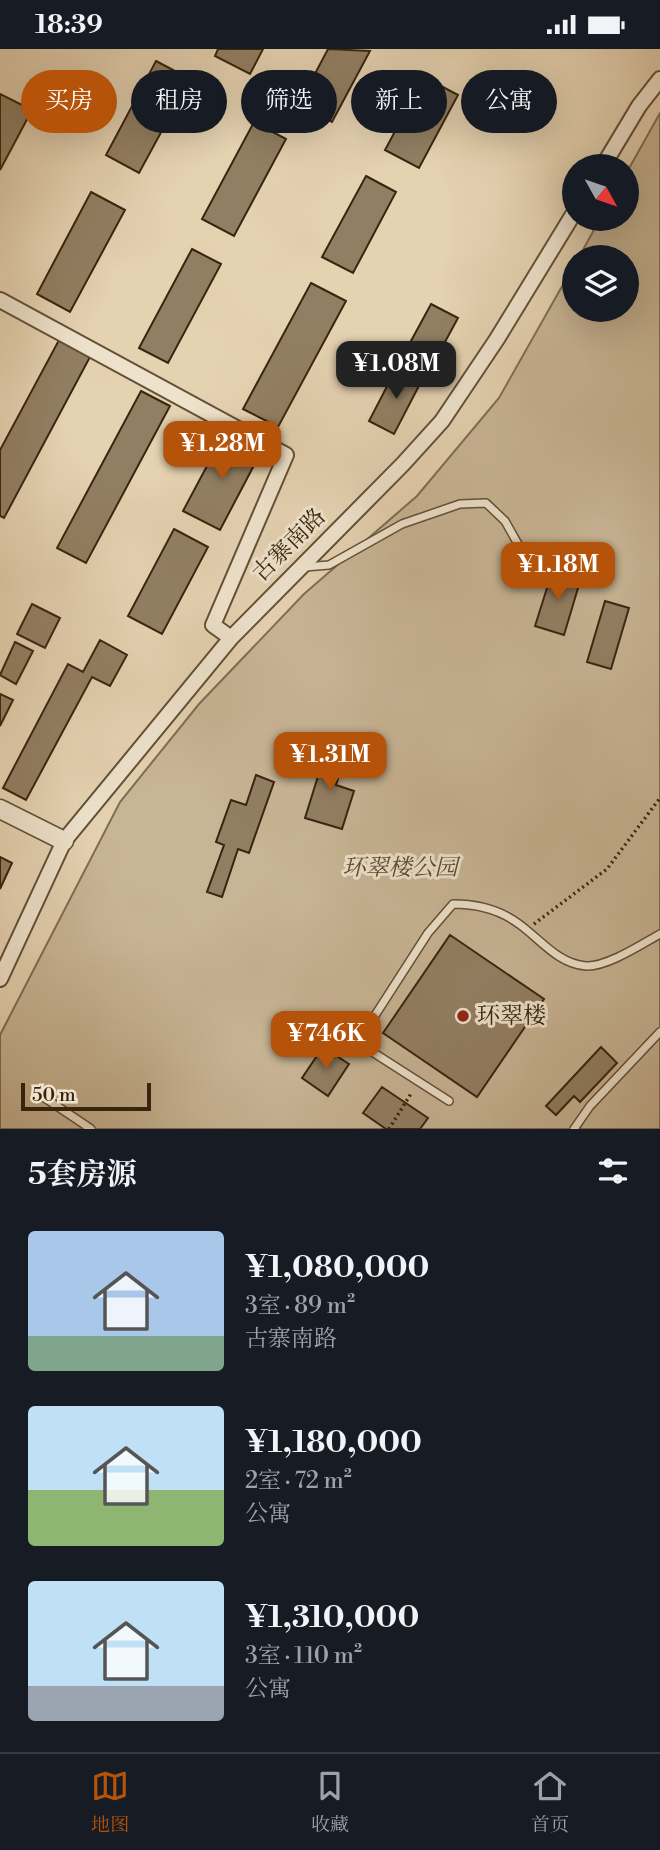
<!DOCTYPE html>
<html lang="zh">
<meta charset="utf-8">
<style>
:root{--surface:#171b24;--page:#20242c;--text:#f1f3f6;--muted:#9ea1a6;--line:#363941;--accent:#b45309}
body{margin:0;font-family:"Libre Bodoni","Noto Serif SC",serif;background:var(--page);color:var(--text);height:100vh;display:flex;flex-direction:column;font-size:26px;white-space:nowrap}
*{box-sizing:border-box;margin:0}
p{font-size:23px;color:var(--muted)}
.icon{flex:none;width:38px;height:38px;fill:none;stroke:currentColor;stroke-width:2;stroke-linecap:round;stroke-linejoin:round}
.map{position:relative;height:1080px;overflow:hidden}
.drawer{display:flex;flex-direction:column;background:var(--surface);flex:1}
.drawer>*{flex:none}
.hud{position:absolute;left:21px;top:21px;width:620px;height:63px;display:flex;gap:14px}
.needle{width:46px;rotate:130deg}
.controls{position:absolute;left:562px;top:105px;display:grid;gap:14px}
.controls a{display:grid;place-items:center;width:77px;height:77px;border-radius:50%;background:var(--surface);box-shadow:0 7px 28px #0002;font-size:35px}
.scale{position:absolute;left:21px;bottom:18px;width:130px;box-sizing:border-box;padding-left:7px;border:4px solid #38250e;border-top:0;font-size:19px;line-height:24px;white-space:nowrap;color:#38250e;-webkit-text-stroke:5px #eee2cc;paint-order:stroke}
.price{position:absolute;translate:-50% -60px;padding:0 16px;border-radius:14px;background:var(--accent);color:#fff;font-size:23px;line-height:46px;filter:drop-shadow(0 2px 4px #0008)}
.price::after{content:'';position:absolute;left:50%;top:42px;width:21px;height:16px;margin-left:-10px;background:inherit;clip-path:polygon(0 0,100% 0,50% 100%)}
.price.selected{background:#222;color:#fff}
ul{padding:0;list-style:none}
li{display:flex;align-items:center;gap:21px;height:175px;padding:0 28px}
li span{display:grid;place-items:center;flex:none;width:196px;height:140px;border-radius:7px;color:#555}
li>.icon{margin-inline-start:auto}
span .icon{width:84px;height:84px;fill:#fffc;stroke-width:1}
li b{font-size:30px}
h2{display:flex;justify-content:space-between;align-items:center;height:84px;padding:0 28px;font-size:30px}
.tag{padding:0 24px;border-radius:32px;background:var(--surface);box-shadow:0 7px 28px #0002;font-size:24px;line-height:63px}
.tag.selected{background:var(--accent);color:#fff}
.status{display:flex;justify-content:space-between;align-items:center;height:49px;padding:0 35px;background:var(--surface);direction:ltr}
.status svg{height:19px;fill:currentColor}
.dock{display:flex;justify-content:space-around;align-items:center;height:98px;border-top:2px solid var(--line);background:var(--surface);font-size:19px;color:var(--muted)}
.dock a{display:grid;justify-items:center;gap:4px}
.dock .selected{color:var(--accent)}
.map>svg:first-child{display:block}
.green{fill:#c8b595;stroke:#806d52;stroke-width:2}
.building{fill:#927f63;stroke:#38250e;stroke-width:2}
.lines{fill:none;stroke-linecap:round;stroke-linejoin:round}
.service-casing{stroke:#635037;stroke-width:10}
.minor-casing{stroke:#635037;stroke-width:18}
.tertiary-casing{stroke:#635037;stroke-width:21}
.path{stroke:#38250e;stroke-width:3.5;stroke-dasharray:2 3.5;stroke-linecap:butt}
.service{stroke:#eee2cc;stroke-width:7}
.minor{stroke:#eee2cc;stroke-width:14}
.tertiary{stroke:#eee2cc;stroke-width:18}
.poi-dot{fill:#8f2418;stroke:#eee2cc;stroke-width:2.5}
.labels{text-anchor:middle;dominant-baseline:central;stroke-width:6;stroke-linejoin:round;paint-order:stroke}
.street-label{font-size:23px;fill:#38250e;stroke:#eee2cc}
.park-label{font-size:23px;font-style:italic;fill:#5c4930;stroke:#eee2cc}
.poi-label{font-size:23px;fill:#38250e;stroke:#eee2cc;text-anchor:start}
</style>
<div class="status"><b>18:39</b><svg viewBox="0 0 49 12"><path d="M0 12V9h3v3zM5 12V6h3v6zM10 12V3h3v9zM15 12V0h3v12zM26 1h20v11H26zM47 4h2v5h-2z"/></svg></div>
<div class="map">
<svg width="660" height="1080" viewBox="0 0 660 1080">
<rect width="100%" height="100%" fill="#e5d2b1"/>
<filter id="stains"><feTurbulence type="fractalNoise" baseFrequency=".00286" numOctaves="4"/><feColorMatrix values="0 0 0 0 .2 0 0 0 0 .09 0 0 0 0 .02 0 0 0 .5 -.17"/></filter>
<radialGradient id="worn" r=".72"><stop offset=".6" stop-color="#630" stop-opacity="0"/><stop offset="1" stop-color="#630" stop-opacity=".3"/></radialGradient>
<path class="green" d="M 660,64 L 660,1080 L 0,1080 L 0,986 L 120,753 L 199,655 L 304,545 L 417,447 L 499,349 L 574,216 L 574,261 L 626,261 L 626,208 L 579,208 L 600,170 L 626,170 L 627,123 Z"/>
<path class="building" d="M 218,0 L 263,0 L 250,25 L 215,7 Z
M 328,0 L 370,2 L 332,73 L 299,55 Z
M 156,12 L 190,30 L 139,124 L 106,106 Z
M 424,28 L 458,46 L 419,119 L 385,101 Z
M 0,45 L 32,61 L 0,121 Z
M 254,73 L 286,90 L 234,187 L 202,170 Z
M 366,127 L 396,143 L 353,224 L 322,208 Z
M 91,143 L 125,161 L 70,263 L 37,245 Z
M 192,200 L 221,215 L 168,314 L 139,299 Z
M 311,234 L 346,252 L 278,378 L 243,360 Z
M 431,255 L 458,269 L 432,317 L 405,303 Z
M 59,291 L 90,308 L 4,469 L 0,467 L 0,401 Z
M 397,318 L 422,331 L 394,385 L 369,372 Z
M 141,342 L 170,357 L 86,514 L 57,499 Z
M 225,383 L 261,403 L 220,481 L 183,462 Z
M 174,480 L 208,498 L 162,585 L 128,567 Z
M 553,520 L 581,529 L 564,586 L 535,577 Z
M 605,552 L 629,559 L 611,620 L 587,613 Z
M 32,555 L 60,569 L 45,599 L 17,585 Z
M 100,591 L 127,606 L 110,637 L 92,628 L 26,751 L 3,739 L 68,615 L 83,623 Z
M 15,593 L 33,602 L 16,635 L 0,626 Z
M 0,645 L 13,651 L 0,677 Z
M 328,695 L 347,701 L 336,736 L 354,742 L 342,780 L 305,769 Z
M 256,726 L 274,733 L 249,804 L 238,800 L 222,848 L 207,843 L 224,796 L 216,793 L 231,751 L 246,756 Z
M 0,808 L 12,814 L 0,840 Z
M 450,886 L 544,950 L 477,1048 L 383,984 Z
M 323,998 L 349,1015 L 328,1047 L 302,1029 Z
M 601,998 L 617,1014 L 580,1053 L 574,1047 L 556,1066 L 546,1057 Z
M 382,1038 L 428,1069 L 420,1080 L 386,1080 L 363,1064 Z"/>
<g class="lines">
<defs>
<path id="service" d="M 305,518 L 329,516 L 402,475 L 460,455 L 486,454 L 505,472 L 523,504
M 39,1045 L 91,1080
M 449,1052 L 374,1004 L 365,982 L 428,884 L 453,855 C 477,855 499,860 519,875 C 540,890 558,915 586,917 C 607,918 642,895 660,885
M 574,1080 L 590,1057 L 660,983"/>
<path id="minor" d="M 603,117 L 639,57 L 660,30
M 0,251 L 286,406 L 213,576 L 231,589
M 0,930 L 64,792 L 231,589 L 403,415 L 442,372 L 497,290 L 574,164"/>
<path id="tertiary" d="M 0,760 L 64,792"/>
</defs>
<use href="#service" class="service-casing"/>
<use href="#minor" class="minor-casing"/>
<use href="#tertiary" class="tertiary-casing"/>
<path class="path" d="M 534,875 L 607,820 L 660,749
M 389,1080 L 412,1043"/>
<use href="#service" class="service"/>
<use href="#minor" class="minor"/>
<use href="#tertiary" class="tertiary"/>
</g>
<circle class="poi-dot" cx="463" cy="967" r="7"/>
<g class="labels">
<g class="street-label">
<text transform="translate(289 496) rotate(-45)">古寨南路</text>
</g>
<g class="park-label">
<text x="400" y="819">环翠楼公园</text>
</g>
<g class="poi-label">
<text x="477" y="967">环翠楼</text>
</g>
</g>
<rect width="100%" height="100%" filter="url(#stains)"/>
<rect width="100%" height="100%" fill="url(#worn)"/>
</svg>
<div class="controls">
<a><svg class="needle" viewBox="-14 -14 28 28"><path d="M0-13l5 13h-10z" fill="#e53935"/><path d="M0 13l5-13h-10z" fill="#9ea1a6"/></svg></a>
<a><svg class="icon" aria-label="layers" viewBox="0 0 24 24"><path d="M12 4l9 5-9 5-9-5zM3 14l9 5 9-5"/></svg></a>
</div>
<div class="scale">50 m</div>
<b class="price selected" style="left:396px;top:352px">¥1.08M</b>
<b class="price" style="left:222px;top:432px">¥1.28M</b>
<b class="price" style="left:558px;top:553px">¥1.18M</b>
<b class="price" style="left:330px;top:743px">¥1.31M</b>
<b class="price" style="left:326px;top:1022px">¥746K</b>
<div class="hud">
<a class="tag selected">买房</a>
<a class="tag">租房</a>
<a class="tag">筛选</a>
<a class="tag">新上</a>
<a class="tag">公寓</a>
</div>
</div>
<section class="drawer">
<h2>5套房源<svg class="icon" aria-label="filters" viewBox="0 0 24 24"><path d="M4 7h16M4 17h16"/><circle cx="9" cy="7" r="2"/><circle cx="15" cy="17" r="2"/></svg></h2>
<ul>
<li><span style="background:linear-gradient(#a9c7e8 75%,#7fa58c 0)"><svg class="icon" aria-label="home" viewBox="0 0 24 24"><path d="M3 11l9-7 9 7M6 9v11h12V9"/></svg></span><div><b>¥1,080,000</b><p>3室 · 89 m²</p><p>古寨南路</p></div></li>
<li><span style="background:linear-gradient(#bfe0f5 60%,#8fb573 0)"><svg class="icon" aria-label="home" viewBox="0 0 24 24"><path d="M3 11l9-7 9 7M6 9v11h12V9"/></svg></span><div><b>¥1,180,000</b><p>2室 · 72 m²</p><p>公寓</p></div></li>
<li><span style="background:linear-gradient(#bfe0f5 75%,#9aa5b1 0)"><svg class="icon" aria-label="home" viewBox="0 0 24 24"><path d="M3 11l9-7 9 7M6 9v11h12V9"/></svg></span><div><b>¥1,310,000</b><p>3室 · 110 m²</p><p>公寓</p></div></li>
</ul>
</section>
<nav class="dock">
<a class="selected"><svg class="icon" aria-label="map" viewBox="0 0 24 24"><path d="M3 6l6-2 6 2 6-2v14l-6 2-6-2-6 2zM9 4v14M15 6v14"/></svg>地图</a>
<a><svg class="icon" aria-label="saved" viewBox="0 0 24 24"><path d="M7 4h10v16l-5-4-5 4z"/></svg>收藏</a>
<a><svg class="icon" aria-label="home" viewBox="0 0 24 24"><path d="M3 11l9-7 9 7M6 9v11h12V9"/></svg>首页</a>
</nav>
